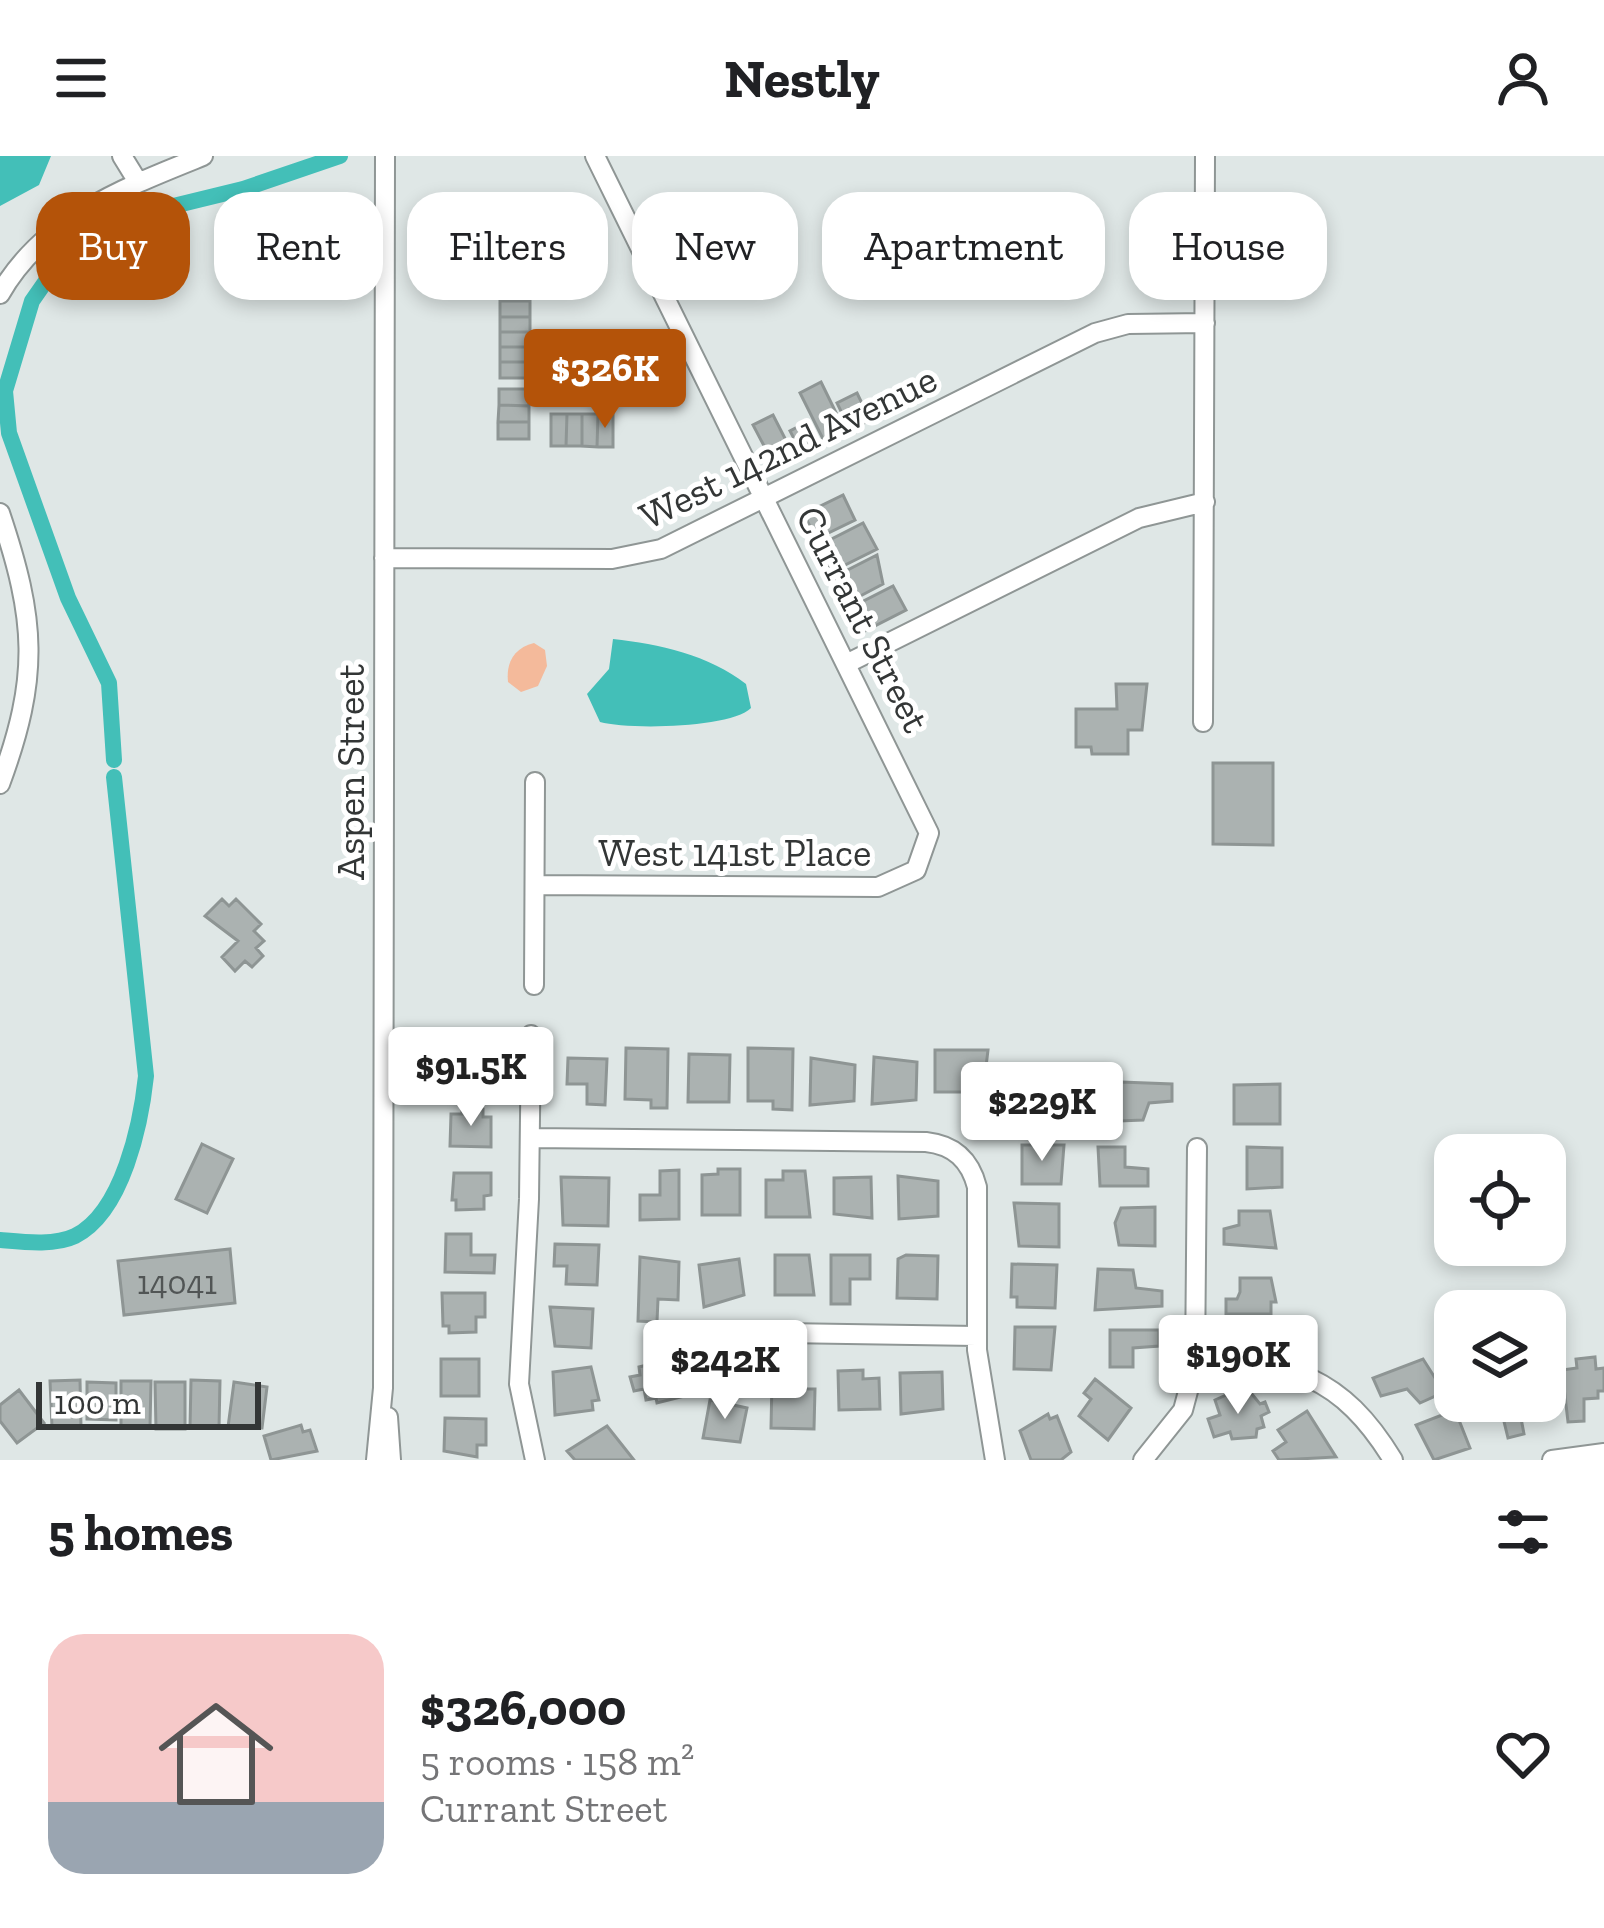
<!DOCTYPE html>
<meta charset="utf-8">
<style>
:root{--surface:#fff;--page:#f6f6f6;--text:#202124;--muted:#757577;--accent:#b45309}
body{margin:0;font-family:"Zilla Slab",serif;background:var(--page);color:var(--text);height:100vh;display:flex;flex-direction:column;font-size:45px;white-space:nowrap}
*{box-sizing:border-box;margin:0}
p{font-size:39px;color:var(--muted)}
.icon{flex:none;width:66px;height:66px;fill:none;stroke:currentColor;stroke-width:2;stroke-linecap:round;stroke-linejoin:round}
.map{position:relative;height:1304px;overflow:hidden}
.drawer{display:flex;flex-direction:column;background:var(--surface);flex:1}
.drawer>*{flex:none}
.top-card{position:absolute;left:36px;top:36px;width:1533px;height:108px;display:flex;gap:24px}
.controls{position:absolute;left:1434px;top:978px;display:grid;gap:24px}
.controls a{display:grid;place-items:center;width:132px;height:132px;border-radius:24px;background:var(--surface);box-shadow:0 6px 18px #0003;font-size:60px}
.scale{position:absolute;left:36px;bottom:30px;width:225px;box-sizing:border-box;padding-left:12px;border:6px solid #333636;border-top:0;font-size:33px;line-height:42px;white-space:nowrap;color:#333636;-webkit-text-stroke:9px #fff;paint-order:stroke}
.price{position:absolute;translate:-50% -102px;padding:0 27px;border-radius:12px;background:#fff;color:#222;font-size:39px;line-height:78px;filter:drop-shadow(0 3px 6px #0008)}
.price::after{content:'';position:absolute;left:50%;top:72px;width:36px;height:27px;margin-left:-18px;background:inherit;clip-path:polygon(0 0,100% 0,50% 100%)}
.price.active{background:var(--accent);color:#fff}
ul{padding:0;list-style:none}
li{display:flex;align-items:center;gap:36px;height:300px;padding:0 48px}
li span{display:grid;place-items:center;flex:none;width:336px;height:240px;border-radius:36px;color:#555}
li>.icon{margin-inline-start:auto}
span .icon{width:144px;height:144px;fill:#fffc;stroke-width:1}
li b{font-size:51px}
h2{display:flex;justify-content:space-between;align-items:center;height:144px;padding:0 48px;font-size:51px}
.tag{padding:0 42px;border-radius:36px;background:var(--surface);box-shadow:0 6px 18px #0003;font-size:42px;line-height:108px}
.tag.active{background:var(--accent);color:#fff}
header{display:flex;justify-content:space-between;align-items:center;height:156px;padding:0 48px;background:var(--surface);font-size:54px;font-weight:800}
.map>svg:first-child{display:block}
.green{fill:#f4ba9b}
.water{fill:#43bfb8}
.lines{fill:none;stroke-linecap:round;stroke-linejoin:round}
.canal{stroke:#43bfb8;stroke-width:16}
.building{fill:#abb2b1;stroke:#8e9594;stroke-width:3}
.minor-casing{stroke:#8f9695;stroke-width:22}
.minor{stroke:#fff;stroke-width:18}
.labels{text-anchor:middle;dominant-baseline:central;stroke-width:10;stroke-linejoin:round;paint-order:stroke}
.number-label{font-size:33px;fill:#515555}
.street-label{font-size:39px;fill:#333636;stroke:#fff}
</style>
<header><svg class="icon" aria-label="menu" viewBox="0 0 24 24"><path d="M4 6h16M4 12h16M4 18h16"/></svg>Nestly<svg class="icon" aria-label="person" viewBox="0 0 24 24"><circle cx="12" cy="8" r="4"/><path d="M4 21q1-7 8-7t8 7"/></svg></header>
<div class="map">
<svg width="1604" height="1304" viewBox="0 0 1604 1304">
<rect width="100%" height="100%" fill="#dfe7e6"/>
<path class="green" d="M 534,487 L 545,494 L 547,510 L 538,530 L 521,536 L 508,526 C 506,506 514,492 534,487 Z"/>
<path class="water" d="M 0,0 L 51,0 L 39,29 L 0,50 Z
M 613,483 C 659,488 709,499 746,528 L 751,552 C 732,572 628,574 600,566 L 587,538 L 609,513 Z"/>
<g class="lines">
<path class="canal" d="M 114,604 L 109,527 L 68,442 L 9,277 L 5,235 L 32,145 L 55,112 L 157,54 L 243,33 L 340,0
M 0,1084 C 23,1086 54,1090 75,1080 C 123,1056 141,967 146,920 L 114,621"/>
</g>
<path class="building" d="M 594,83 L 606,108 L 591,115 L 580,90 Z
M 580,90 L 591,115 L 577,121 L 565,97 Z
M 565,97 L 577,121 L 562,128 L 551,104 Z
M 551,104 L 562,128 L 548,135 L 536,111 Z
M 500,145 L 530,145 L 530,161 L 500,161 Z
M 500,161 L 530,161 L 530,176 L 500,176 Z
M 500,176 L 530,176 L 530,191 L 500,191 Z
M 500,191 L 530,191 L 530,206 L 500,206 Z
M 500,206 L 530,206 L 530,222 L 500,222 Z
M 821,226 L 846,277 L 825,287 L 800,237 Z
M 499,233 L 529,233 L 529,250 L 499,249 Z
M 857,237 L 870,264 L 850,274 L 837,247 Z
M 499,249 L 529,250 L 529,266 L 498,266 Z
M 551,258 L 567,258 L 566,290 L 551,290 Z
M 567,258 L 582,258 L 582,290 L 566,290 Z
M 582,258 L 598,258 L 597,291 L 582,290 Z
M 598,258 L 613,258 L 613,291 L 597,291 Z
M 773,259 L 792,296 L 772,305 L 753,269 Z
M 498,266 L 529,266 L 529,283 L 498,283 Z
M 807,266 L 820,289 L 802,298 L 790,275 Z
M 843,339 L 855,364 L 816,383 L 804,358 Z
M 863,367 L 877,393 L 831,416 L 818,390 Z
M 877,399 L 883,428 L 847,447 L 834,421 Z
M 893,430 L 906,454 L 863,476 L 850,452 Z
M 1116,528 L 1147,528 L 1142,574 L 1128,574 L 1128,598 L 1092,598 L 1091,591 L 1076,591 L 1076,553 L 1117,553 Z
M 1213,607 L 1273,607 L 1273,689 L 1213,688 Z
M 222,743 L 229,750 L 236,743 L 261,768 L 254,775 L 264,785 L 256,792 L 263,800 L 252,811 L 245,805 L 235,815 L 222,801 L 238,785 L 205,760 Z
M 464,887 L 490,887 L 490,929 L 454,929 L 454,893 L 464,893 Z
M 626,892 L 668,893 L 667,952 L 651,952 L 651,944 L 625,943 Z
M 748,892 L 793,893 L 792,954 L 773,953 L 773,945 L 748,945 Z
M 935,894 L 988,894 L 983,936 L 935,936 Z
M 689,898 L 730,899 L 729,946 L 688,946 Z
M 874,901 L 917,906 L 916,944 L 872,948 Z
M 568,902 L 607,903 L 605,949 L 587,948 L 587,928 L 567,928 Z
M 811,902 L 855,909 L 854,945 L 810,949 Z
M 1004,925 L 1069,926 L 1069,964 L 1027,964 L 1027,947 L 1004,946 Z
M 1121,926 L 1172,928 L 1172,945 L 1149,947 L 1143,964 L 1120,965 Z
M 1280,928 L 1280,968 L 1234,968 L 1234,929 Z
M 462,953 L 483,953 L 483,961 L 491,961 L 491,991 L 450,990 L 451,958 L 462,958 Z
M 202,988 L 233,1003 L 207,1057 L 176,1043 Z
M 1022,989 L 1064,989 L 1061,1028 L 1022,1028 Z
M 1098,991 L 1125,991 L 1125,1011 L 1148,1013 L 1148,1030 L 1100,1030 Z
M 1247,991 L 1282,992 L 1282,1031 L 1247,1033 Z
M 718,1013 L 740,1013 L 740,1059 L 702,1059 L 702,1019 L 718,1018 Z
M 679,1014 L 679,1063 L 640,1064 L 640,1039 L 660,1039 L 660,1015 Z
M 783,1015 L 805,1015 L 810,1061 L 766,1061 L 766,1024 L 783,1024 Z
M 454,1017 L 491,1017 L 491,1039 L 484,1040 L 484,1053 L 456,1054 L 456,1044 L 452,1044 Z
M 898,1020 L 938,1025 L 938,1060 L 899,1063 Z
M 561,1021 L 609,1022 L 608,1070 L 563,1069 Z
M 871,1021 L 872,1062 L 834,1058 L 834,1022 Z
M 1014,1047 L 1059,1048 L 1059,1091 L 1019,1090 Z
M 1155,1051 L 1155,1090 L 1119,1089 L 1115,1067 L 1121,1052 Z
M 1239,1055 L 1270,1055 L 1276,1092 L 1224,1088 L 1224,1073 L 1239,1069 Z
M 446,1078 L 471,1078 L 471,1099 L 495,1099 L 494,1117 L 445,1116 Z
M 555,1088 L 599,1089 L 597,1129 L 566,1128 L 567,1110 L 554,1110 Z
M 230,1093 L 235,1147 L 124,1159 L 118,1105 Z
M 775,1099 L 809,1099 L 814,1139 L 775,1139 Z
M 831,1099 L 870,1099 L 870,1123 L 850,1123 L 850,1148 L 831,1148 Z
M 906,1099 L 938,1100 L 937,1143 L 897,1142 L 898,1103 Z
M 640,1101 L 679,1106 L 678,1144 L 658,1143 L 657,1166 L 638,1165 Z
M 739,1103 L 744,1139 L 704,1151 L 699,1109 Z
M 1012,1108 L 1057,1109 L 1055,1152 L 1017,1151 L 1017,1141 L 1011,1141 Z
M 1098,1113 L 1133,1114 L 1136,1132 L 1162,1135 L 1162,1150 L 1095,1154 Z
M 1240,1122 L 1271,1122 L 1276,1146 L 1271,1146 L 1271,1158 L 1226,1158 L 1226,1143 L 1237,1143 L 1240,1136 Z
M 442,1137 L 485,1137 L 485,1161 L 476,1161 L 476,1176 L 449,1177 L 449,1170 L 443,1170 Z
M 550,1151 L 593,1153 L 591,1192 L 555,1190 Z
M 1015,1171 L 1055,1171 L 1051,1214 L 1014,1213 Z
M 1110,1174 L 1159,1174 L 1159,1190 L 1133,1192 L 1133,1211 L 1110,1211 Z
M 680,1201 L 685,1222 L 677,1224 L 681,1241 L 657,1247 L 656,1242 L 646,1244 L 644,1233 L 634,1235 L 630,1221 L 640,1219 L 639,1211 Z
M 1595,1201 L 1596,1213 L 1604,1212 L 1604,1235 L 1598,1235 L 1598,1242 L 1584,1243 L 1584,1265 L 1568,1266 L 1562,1214 L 1577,1212 L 1576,1203 Z
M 441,1203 L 479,1203 L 479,1240 L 441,1240 Z
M 1423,1203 L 1444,1236 L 1420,1247 L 1407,1233 L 1381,1240 L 1373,1222 Z
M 591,1211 L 599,1244 L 592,1245 L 593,1254 L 555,1259 L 553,1216 Z
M 863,1214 L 863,1223 L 879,1222 L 880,1253 L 839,1254 L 838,1215 Z
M 942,1216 L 943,1253 L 901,1258 L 900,1217 Z
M 1095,1223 L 1131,1252 L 1108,1284 L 1079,1260 L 1091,1243 L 1084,1237 Z
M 80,1224 L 81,1271 L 52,1271 L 50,1225 Z
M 191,1224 L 220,1225 L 219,1272 L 190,1271 Z
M 772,1224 L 804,1225 L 803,1233 L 815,1233 L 814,1273 L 771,1272 Z
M 121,1225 L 151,1225 L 150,1271 L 121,1270 Z
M 87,1226 L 116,1227 L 116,1264 L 87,1263 Z
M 155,1226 L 185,1226 L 185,1273 L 156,1273 Z
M 234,1226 L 267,1231 L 262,1272 L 228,1271 Z
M 19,1234 L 44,1267 L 17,1287 L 0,1265 L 0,1249 Z
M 1233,1236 L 1236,1245 L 1251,1237 L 1260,1248 L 1265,1246 L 1269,1256 L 1261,1260 L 1264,1271 L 1257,1273 L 1256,1281 L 1232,1283 L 1230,1276 L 1214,1281 L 1208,1263 L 1220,1259 L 1215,1244 Z
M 710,1244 L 747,1252 L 740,1286 L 703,1282 Z
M 1499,1245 L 1543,1245 L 1544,1251 L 1520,1257 L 1524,1278 L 1508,1282 Z
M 1455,1254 L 1470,1292 L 1434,1304 L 1416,1269 Z
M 1307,1255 L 1336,1301 L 1279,1304 L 1273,1295 L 1286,1286 L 1278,1274 Z
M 1048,1258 L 1050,1263 L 1057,1260 L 1071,1296 L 1061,1304 L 1031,1304 L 1020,1275 Z
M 445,1262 L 486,1263 L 486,1289 L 477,1289 L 477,1301 L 444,1295 Z
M 301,1269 L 303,1276 L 310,1274 L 317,1295 L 271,1304 L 264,1280 Z
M 607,1270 L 634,1304 L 575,1304 L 567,1295 Z"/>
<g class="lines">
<defs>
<path id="minor" d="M 122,0 L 138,26
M 0,138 C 43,62 126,31 203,0
M 0,357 C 36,464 40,520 0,628
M 384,402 L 612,403 L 661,393 L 1095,177 L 1128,168 L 1205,167
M 848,507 L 1139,362 L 1205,346
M 1203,566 L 1205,0
M 535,729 L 878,731 L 916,714 L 929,677 L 595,0
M 534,829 L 535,626
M 531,879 L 529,1043 L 519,1228 L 535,1304
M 530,982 L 926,986 C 954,989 970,1004 977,1031 L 977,1194 L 995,1304
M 730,1198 L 783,1177 L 976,1180
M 1196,1202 C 1290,1205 1342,1220 1393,1304
M 388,1261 L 391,1304
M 376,1304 L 383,1232 L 385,0
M 1143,1304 L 1183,1254 L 1195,1209 L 1197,992
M 1552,1304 L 1604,1297"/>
</defs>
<use href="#minor" class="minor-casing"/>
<use href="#minor" class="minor"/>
</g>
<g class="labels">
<g class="number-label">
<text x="177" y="1126">14041</text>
</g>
<g class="street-label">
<text transform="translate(788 291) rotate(-26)">West 142nd Avenue</text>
<text transform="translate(863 463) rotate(63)">Currant Street</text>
<text transform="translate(350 616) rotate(-90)">Aspen Street</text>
<text x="735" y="696">West 141st Place</text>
</g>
</g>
</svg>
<div class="controls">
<a><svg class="icon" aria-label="locate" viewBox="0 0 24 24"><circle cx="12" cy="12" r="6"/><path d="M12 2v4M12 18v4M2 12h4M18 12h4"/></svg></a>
<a><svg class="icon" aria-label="layers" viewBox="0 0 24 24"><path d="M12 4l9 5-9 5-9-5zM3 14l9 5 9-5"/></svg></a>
</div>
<div class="scale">100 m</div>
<b class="price active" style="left:605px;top:275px">$326K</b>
<b class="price" style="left:471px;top:973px">$91.5K</b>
<b class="price" style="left:1042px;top:1008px">$229K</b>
<b class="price" style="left:1238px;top:1261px">$190K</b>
<b class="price" style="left:725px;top:1266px">$242K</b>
<div class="top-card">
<a class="tag active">Buy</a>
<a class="tag">Rent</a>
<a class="tag">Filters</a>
<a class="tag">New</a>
<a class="tag">Apartment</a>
<a class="tag">House</a>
</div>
</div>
<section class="drawer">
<h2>5 homes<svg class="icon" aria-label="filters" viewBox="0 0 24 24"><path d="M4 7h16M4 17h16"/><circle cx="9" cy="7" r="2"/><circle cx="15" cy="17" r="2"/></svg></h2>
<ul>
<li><span style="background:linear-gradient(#f6c9c9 70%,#9aa5b1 0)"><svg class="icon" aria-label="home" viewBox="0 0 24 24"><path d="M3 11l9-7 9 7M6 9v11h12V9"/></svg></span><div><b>$326,000</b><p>5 rooms · 158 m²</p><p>Currant Street</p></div><svg class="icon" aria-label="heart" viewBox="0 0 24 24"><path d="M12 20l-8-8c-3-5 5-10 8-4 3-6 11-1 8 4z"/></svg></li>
</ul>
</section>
